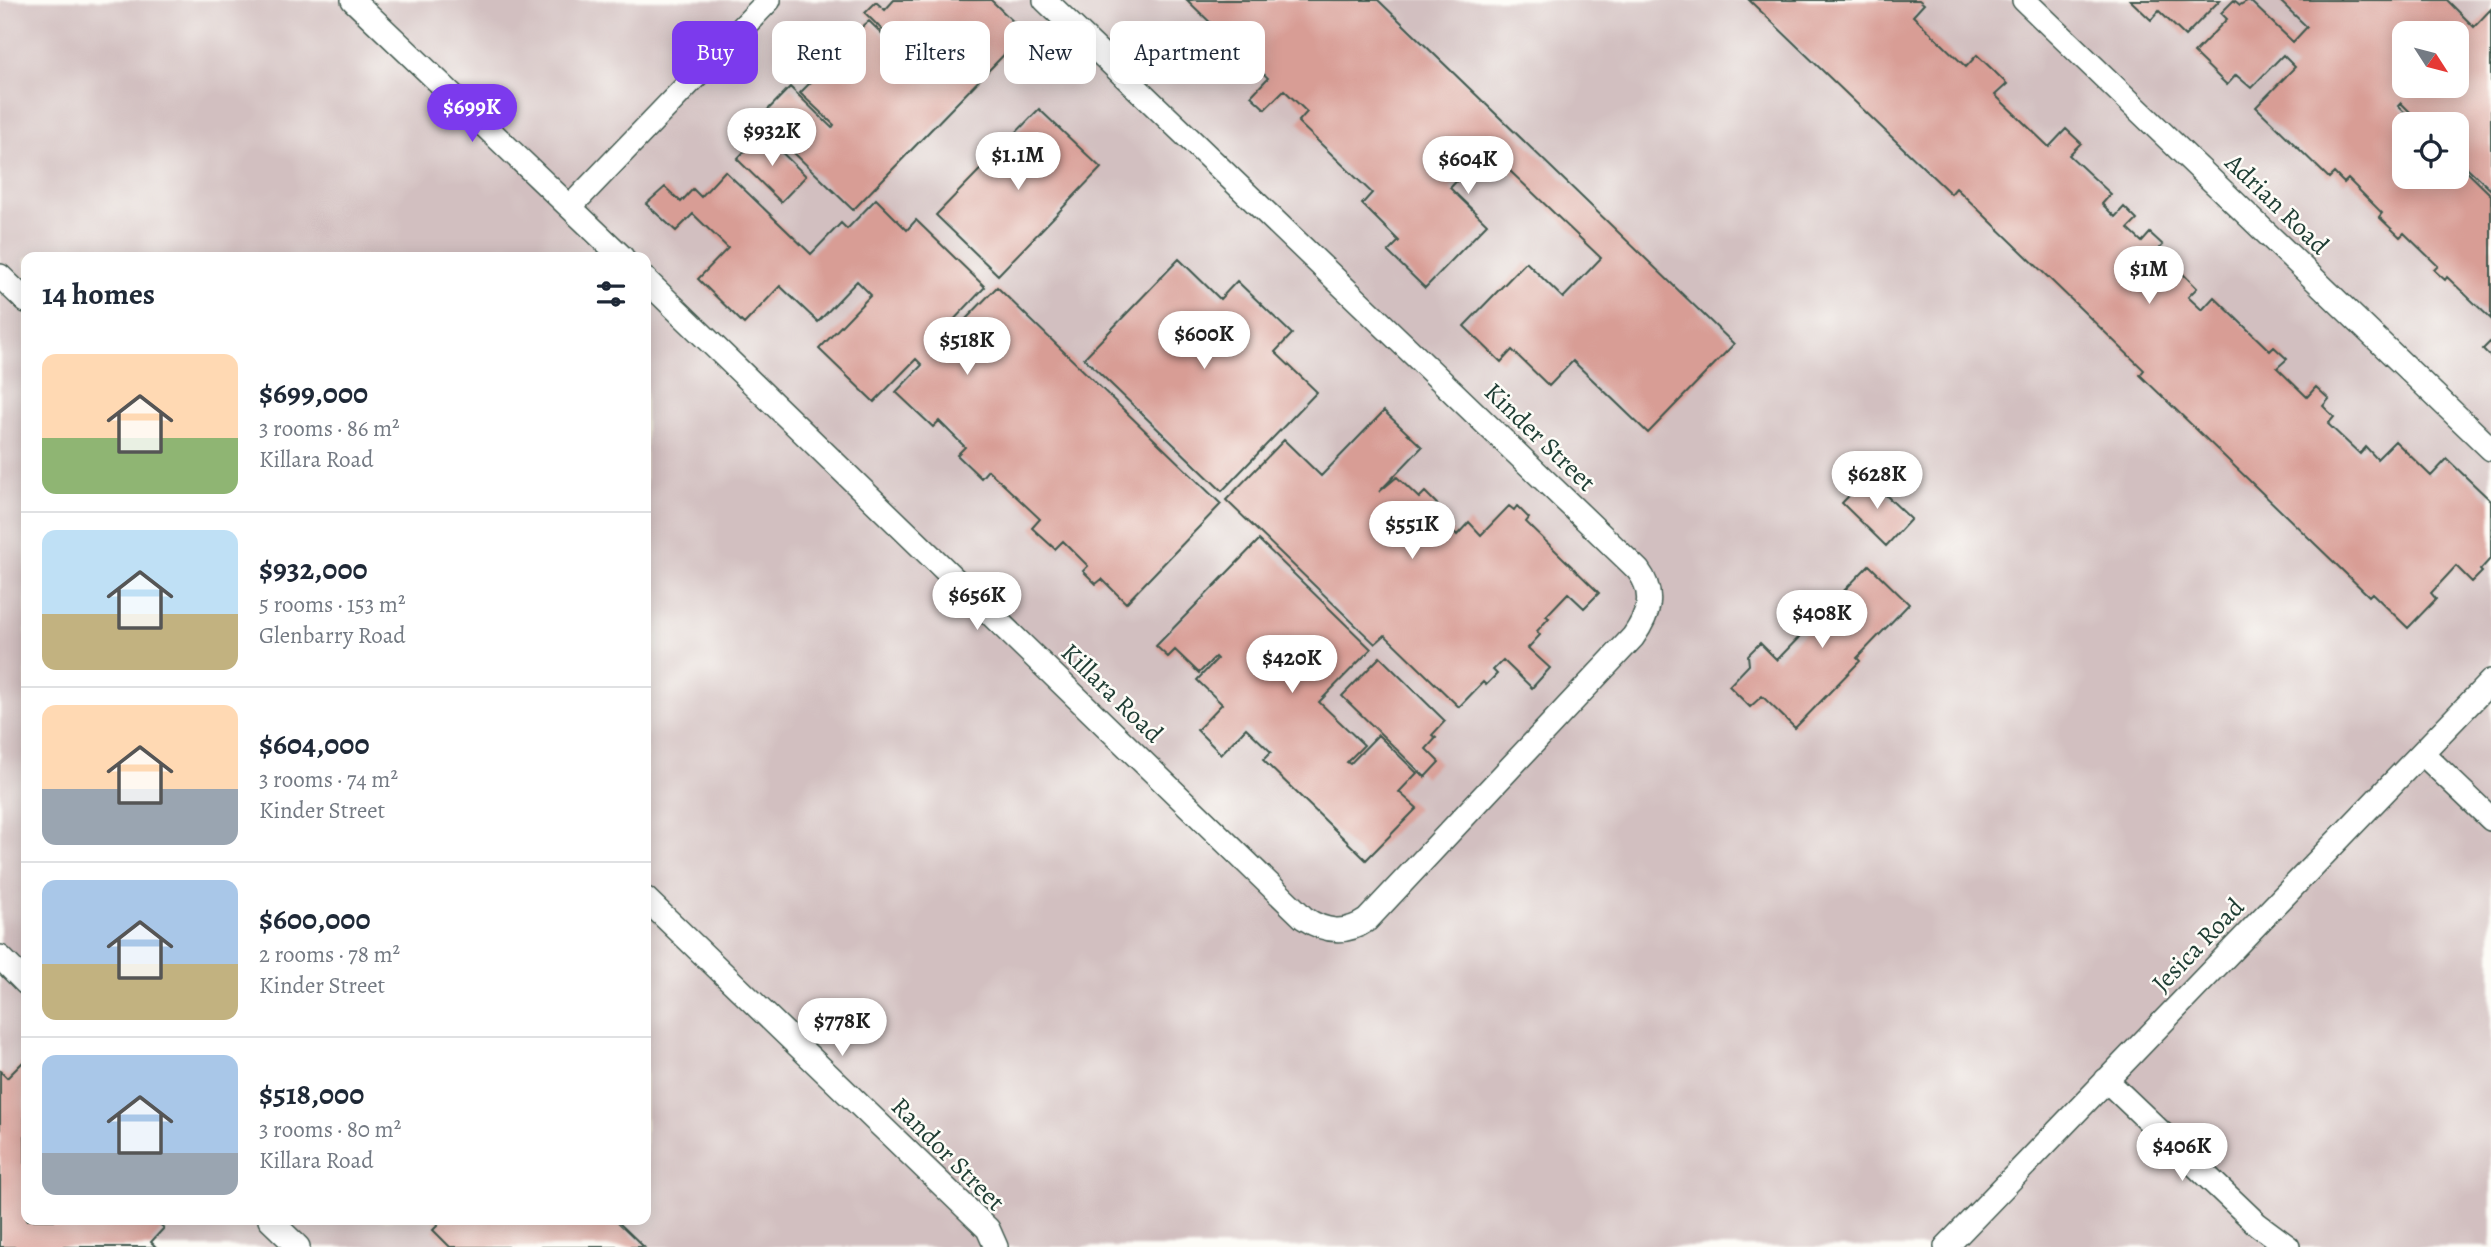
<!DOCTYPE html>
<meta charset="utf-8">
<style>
:root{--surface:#fff;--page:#f2f2f3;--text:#1f2937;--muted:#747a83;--line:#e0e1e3;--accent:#7c3aed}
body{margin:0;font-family:Alegreya,serif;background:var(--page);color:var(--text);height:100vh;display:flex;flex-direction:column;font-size:26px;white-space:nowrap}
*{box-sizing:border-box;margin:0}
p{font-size:23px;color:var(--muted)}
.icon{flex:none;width:38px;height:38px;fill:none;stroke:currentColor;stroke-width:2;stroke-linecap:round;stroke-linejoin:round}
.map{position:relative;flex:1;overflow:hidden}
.drawer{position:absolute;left:21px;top:252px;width:630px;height:973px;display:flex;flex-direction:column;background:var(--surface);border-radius:14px;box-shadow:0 4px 18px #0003}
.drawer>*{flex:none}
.hud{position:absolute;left:672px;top:21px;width:665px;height:63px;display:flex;gap:14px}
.needle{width:46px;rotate:126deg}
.fabs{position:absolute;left:2392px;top:21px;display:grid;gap:14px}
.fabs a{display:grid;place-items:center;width:77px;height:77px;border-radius:14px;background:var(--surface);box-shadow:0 4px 18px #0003;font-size:35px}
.price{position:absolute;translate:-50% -60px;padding:0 16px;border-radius:24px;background:#fff;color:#222;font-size:23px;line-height:46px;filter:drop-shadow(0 2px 4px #0008)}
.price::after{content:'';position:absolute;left:50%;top:42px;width:21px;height:16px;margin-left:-10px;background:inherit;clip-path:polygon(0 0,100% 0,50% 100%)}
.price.current{background:var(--accent);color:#fff}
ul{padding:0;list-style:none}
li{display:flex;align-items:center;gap:21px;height:175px;padding:0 21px}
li+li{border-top:2px solid var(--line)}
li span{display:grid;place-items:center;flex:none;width:196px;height:140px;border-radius:14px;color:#555}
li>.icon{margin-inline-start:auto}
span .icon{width:84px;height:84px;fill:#fffc;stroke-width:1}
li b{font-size:30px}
h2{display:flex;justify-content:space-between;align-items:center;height:84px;padding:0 21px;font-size:30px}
.chip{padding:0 24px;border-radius:14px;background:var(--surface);box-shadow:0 4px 18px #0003;font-size:24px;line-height:63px}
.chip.current{background:var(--accent);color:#fff}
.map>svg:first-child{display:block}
.industrial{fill:#d2bfc0;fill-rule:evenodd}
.building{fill:#d89d95;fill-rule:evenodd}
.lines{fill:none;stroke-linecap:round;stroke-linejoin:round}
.minor-casing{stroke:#3f584d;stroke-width:26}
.minor{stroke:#fff;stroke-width:23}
.labels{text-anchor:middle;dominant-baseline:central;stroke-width:5;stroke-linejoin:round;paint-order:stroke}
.street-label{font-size:26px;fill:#1f3d34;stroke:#fdfcf7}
</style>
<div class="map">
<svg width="2491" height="1247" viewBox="0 0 2491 1247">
<rect width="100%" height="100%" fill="#fdfcf7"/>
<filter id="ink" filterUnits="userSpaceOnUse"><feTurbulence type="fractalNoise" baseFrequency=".0143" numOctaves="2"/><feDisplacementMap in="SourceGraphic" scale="14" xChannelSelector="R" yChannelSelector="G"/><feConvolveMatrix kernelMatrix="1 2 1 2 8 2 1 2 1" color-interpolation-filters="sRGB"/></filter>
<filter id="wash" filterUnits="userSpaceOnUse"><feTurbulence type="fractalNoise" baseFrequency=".00686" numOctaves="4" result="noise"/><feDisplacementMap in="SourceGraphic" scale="28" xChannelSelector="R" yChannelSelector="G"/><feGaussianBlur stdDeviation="1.57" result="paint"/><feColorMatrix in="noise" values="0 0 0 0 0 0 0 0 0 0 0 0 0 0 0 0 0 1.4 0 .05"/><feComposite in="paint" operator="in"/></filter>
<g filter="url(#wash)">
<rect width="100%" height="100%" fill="#f4eeda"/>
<path class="industrial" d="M 0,0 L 2491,0 L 2491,1247 L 0,1247 ZM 2404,33 L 2457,33 L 2457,86 L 2404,86 ZM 2404,124 L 2457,124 L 2457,177 L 2404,177 ZM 26,257 L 646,257 L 646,1220 L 26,1220 Z"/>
<g id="blocks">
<path class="building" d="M 894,0 L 991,0 L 1025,33 L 853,210 L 759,119 L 790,87 L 832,128 L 834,125 L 800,93 L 811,82 L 808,79 L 835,57 L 828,50 L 838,39 L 845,46 L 848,44 L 845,41 L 869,21 L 903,54 L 905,52 L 865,13 L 876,2 L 885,10 Z
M 1187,0 L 1378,0 L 1734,344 L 1648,433 L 1573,361 L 1549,386 L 1512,350 L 1501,362 L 1464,326 L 1526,262 L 1563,298 L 1601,258 L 1487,149 L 1450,188 L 1487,224 L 1425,288 L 1388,252 L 1399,241 L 1362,204 L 1372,193 L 1298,122 L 1307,112 L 1284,90 L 1265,109 L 1251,96 L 1268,78 L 1244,55 L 1234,65 L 1220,53 L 1208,40 L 1218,30 Z
M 1749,0 L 1919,0 L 1924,4 L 1913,16 L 1966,67 L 1977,55 L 1992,69 L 2007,84 L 1995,95 L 2049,147 L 2066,129 L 2081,143 L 2069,155 L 2111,194 L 2102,204 L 2115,217 L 2124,207 L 2137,220 L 2128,229 L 2142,242 L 2150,233 L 2163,245 L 2149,259 L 2162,272 L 2171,263 L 2184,275 L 2197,288 L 2188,297 L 2202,310 L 2214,297 L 2270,351 L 2274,347 L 2287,359 L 2277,368 L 2307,397 L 2316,387 L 2329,399 L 2323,406 L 2334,417 L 2328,424 L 2360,454 L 2366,447 L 2377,459 L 2395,441 L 2431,476 L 2447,459 L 2491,501 L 2491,558 L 2480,570 L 2482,572 L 2472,582 L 2456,566 L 2431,593 L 2436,599 L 2408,628 L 2372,593 L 2369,596 L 2140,375 L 2144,370 L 1956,188 L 1951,194 Z
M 2130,0 L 2220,0 L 2185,36 L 2159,11 L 2151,20 Z
M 2234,0 L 2240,5 L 2249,0 L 2293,42 L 2307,27 L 2279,0 L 2447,0 L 2474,27 L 2491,9 L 2491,190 L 2457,158 L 2457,124 L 2422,124 L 2401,103 L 2398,106 L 2417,124 L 2404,124 L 2404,177 L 2457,177 L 2457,162 L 2491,195 L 2491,319 L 2447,277 L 2445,280 L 2434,270 L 2438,266 L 2404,233 L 2400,237 L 2379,217 L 2382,213 L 2348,179 L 2344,183 L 2334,173 L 2329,178 L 2256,107 L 2295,67 L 2283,55 L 2251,88 L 2236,75 L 2227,85 L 2194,53 L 2227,19 L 2221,13 ZM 2404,33 L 2457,33 L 2457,86 L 2404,86 Z
M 1039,109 L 1101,168 L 998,275 L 936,215 Z
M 762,133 L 806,176 L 781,202 L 737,159 Z
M 725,171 L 811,254 L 841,223 L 847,229 L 876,199 L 907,230 L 916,220 L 985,287 L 927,348 L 932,354 L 997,287 L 1221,504 L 1126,603 L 1102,579 L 1096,584 L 1083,571 L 1088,566 L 1063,541 L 1055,549 L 1032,528 L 1040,519 L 988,470 L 981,478 L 957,455 L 965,447 L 939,421 L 933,427 L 896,392 L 922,365 L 916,359 L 874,402 L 819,349 L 871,295 L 857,281 L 818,322 L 780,286 L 744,324 L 698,279 L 728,248 L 693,214 L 676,231 L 646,204 L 665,187 L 681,202 L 693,189 L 701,197 Z
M 1179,259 L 1220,299 L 1237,281 L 1292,334 L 1275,352 L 1317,392 L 1222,491 L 1084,358 Z
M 2491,341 L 2491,357 L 2483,349 Z
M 1384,411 L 1422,447 L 1379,492 L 1397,477 L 1419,498 L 1425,492 L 1437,504 L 1411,531 L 1414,533 L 1434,513 L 1457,535 L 1469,522 L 1481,535 L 1509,506 L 1514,510 L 1517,506 L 1529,518 L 1526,522 L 1599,593 L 1584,608 L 1568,593 L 1546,616 L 1549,618 L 1537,631 L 1540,635 L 1528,648 L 1550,668 L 1532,688 L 1503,660 L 1493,670 L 1497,674 L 1486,685 L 1483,682 L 1459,707 L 1385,635 L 1375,644 L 1226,500 L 1284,440 L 1321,476 Z
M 1867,477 L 1911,519 L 1886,546 L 1842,503 Z
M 1259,540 L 1371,649 L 1319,702 L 1364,745 L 1347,762 L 1350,764 L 1378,735 L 1417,773 L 1399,792 L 1417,808 L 1366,860 L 1263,760 L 1271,752 L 1246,728 L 1221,754 L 1197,730 L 1222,704 L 1197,680 L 1217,659 L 1215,657 L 1199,673 L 1175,650 L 1168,657 L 1156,646 Z
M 1869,565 L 1909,604 L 1857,658 L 1860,661 L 1795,728 L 1762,696 L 1750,707 L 1729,686 L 1749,665 L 1748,655 L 1760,643 L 1777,660 Z
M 1380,657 L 1445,721 L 1432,735 L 1436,738 L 1426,749 L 1439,762 L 1425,777 L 1342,696 Z
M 24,1061 L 26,1220 L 155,1220 L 164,1228 L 151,1242 L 156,1247 L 0,1247 L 0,1071 L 7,1078 Z
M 432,1220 L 616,1220 L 644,1247 L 450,1247 L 433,1230 L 438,1225 Z"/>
</g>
</g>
<g filter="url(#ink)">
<use href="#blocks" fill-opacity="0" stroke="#3f584d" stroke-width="2"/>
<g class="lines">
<defs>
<path id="minor" d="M 353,0 L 622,257
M 2024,0 L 2491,449
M 570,207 L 769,0
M 0,276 L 26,301
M 646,280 L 1304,918 C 1325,932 1345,935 1367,920 L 1633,637 C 1649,614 1656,594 1638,570 L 1045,0
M 2422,753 L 2491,819
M 646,899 L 988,1229 L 996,1247
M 0,957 L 26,983
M 2106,1080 L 2257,1224 L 2288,1247
M 270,1220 L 298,1247
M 1946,1247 L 2491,681"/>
</defs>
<use href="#minor" class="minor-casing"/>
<use href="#minor" class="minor"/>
</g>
</g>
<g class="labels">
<g class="street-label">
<text transform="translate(2277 204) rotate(44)">Adrian Road</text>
<text transform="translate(1540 437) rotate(44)">Kinder Street</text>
<text transform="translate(1112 693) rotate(44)">Killara Road</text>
<text transform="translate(2198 945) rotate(-46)">Jesica Road</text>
<text transform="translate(948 1154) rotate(45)">Randor Street</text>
</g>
</g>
</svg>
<div class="fabs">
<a><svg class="needle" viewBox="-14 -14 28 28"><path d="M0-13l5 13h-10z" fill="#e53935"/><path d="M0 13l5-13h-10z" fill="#747a83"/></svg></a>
<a><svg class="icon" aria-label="locate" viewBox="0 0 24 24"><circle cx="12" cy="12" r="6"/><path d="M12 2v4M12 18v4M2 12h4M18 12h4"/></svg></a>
</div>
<b class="price current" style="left:472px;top:144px">$699K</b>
<b class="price" style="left:772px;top:168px">$932K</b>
<b class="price" style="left:1018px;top:192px">$1.1M</b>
<b class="price" style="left:1468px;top:196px">$604K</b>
<b class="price" style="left:2149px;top:306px">$1M</b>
<b class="price" style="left:1204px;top:371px">$600K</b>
<b class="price" style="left:967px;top:377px">$518K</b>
<b class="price" style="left:1877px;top:511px">$628K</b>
<b class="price" style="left:1412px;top:561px">$551K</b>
<b class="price" style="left:977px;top:632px">$656K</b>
<b class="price" style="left:1822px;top:650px">$408K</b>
<b class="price" style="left:1292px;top:695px">$420K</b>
<b class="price" style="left:842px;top:1058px">$778K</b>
<b class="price" style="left:2182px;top:1183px">$406K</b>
<div class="hud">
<a class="chip current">Buy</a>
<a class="chip">Rent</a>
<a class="chip">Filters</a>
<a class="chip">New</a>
<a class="chip">Apartment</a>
</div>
<section class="drawer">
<h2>14 homes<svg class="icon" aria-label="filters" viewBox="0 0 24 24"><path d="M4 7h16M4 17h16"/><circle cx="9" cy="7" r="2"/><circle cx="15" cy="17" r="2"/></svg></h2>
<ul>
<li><span style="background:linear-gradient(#ffd9b3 60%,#8fb573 0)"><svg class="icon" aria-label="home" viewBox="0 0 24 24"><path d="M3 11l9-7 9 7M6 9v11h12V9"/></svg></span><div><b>$699,000</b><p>3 rooms · 86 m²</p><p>Killara Road</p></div></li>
<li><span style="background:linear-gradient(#bfe0f5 60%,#c2b280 0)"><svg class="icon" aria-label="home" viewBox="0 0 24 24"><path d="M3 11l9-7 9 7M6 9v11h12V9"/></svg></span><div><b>$932,000</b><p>5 rooms · 153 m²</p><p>Glenbarry Road</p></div></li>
<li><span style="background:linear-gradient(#ffd9b3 60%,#9aa5b1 0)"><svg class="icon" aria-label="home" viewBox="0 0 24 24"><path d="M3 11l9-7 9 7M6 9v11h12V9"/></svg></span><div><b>$604,000</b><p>3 rooms · 74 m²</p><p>Kinder Street</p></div></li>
<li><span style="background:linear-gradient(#a9c7e8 60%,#c2b280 0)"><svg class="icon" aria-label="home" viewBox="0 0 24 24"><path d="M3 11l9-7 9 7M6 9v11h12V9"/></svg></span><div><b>$600,000</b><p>2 rooms · 78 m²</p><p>Kinder Street</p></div></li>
<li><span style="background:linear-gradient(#a9c7e8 70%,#9aa5b1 0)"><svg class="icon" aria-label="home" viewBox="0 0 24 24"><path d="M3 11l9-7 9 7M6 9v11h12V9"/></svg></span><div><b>$518,000</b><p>3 rooms · 80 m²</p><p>Killara Road</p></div></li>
</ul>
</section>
</div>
